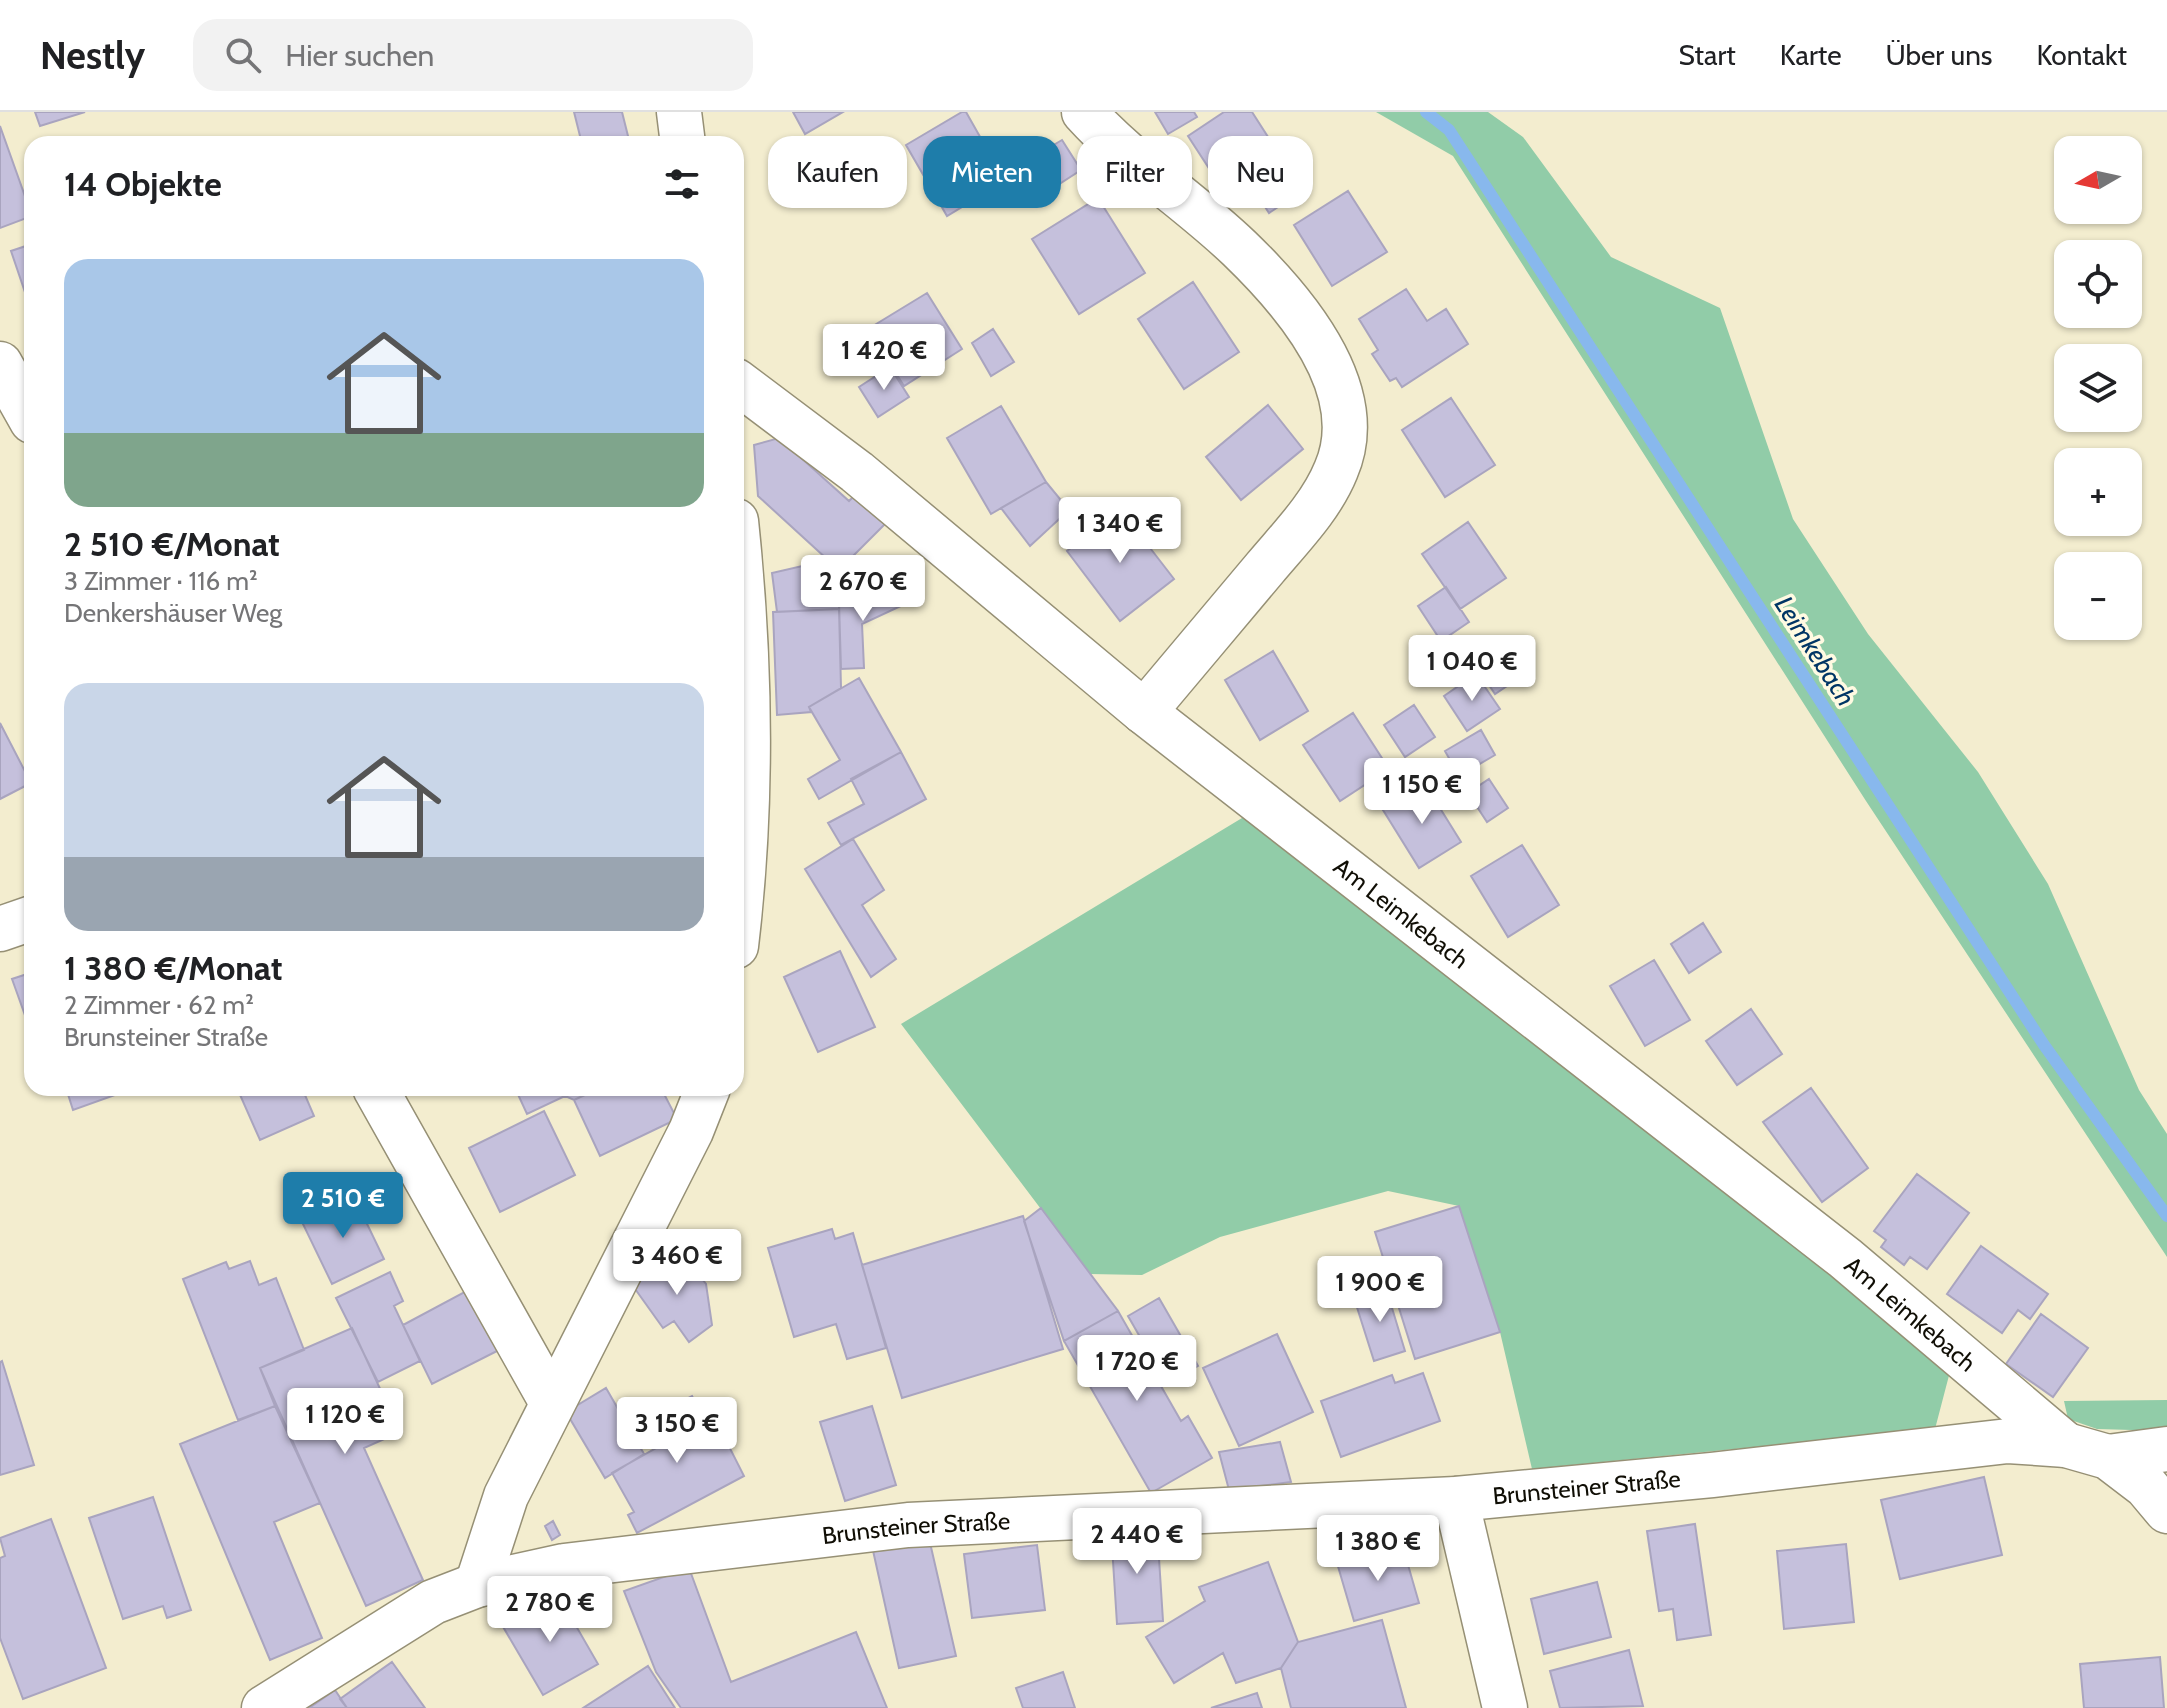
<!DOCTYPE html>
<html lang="de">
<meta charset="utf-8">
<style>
:root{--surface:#fff;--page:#f2f2f2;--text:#202124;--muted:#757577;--line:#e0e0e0;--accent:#1e7daa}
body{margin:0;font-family:Cabin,sans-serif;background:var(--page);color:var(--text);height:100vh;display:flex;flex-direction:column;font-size:30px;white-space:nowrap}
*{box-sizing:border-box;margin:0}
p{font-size:26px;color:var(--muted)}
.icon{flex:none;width:44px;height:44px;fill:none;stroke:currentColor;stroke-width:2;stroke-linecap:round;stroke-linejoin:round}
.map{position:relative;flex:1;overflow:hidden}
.sheet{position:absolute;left:24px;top:24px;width:720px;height:960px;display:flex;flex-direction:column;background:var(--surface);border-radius:24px;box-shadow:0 2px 6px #0004}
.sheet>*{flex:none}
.guide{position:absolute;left:768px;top:24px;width:760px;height:72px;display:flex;gap:16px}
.needle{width:52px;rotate:261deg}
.tools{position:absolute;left:2054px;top:24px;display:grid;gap:16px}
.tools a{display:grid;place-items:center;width:88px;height:88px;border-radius:16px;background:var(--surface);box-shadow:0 2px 6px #0004;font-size:40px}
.price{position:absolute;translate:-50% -68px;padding:0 18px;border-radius:8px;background:#fff;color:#222;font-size:26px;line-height:52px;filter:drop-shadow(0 2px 4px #0008)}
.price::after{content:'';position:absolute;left:50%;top:48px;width:24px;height:18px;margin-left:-12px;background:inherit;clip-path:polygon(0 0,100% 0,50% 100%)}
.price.current{background:var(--accent);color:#fff}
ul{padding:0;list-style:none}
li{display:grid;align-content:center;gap:16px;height:424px;padding:0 40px}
li span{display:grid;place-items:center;height:248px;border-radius:24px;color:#555}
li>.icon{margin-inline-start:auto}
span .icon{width:144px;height:144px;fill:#fffc;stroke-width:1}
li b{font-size:34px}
h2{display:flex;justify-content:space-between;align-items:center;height:96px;padding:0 40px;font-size:34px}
.pill{padding:0 28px;border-radius:24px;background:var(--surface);box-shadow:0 2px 6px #0004;font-size:28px;line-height:72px}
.pill.current{background:var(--accent);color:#fff}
header{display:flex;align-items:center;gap:48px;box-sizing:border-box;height:112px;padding:0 40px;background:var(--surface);border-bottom:2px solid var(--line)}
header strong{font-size:38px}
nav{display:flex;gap:44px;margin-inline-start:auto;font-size:28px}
.search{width:560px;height:72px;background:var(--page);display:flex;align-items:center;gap:20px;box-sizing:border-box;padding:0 28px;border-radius:24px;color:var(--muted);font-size:30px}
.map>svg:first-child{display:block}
.green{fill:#91cca8}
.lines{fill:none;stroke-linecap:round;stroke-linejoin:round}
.stream{stroke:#88b8ed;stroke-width:12}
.building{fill:#c5c0dc;stroke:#a9a4bf;stroke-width:2}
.street-casing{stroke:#969075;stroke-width:47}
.secondary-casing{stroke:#969075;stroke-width:47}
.street{stroke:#fff;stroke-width:44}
.secondary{stroke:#fff;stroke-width:44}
.labels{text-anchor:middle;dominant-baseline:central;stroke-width:7;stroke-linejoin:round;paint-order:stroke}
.street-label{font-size:24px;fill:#100e05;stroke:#fffae2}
.water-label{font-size:26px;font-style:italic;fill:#003565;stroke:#fffae2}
</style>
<header>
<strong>Nestly</strong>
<div class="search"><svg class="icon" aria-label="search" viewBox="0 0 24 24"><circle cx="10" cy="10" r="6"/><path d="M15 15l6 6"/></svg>Hier suchen</div>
<nav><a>Start</a><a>Karte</a><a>Über uns</a><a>Kontakt</a></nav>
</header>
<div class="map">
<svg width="2167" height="1596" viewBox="0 0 2167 1596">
<rect width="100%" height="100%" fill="#f3edcf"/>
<path class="green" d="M 1376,0 L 1488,0 L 1523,25 L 1611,145 L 1720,196 L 1793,407 L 1868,522 L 1978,660 L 2048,772 L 2139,978 L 2167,1022 L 2167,1145 L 1866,689 L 1453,44 Z
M 1247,703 L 1952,1252 L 1935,1317 L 1532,1357 L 1500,1220 L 1459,1094 L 1388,1079 L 1220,1125 L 1142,1163 L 1090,1162 L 901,912 Z
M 2167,1288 L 2167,1319 L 2097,1317 L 2068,1307 L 2064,1289 Z"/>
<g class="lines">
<path class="stream" d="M 1426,0 L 1449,18 L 2044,933 L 2167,1104"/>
</g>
<path class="building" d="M 35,0 L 85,0 L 40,14 Z
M 574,0 L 622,0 L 630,32 L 582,32 Z
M 793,0 L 843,0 L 805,22 Z
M 962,0 L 966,0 L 1005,69 L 947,104 L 906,33 Z
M 1155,0 L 1194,0 L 1197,5 L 1168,22 Z
M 1224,0 L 1252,0 L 1281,45 L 1225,81 L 1188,24 Z
M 0,14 L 32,104 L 0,116 Z
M 1062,28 L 1081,58 L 1050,78 L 1030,47 Z
M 1291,56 L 1305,77 L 1269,101 L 1255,79 Z
M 1348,79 L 1387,140 L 1332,174 L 1294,113 Z
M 1098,86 L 1145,161 L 1079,202 L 1032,127 Z
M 32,132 L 32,197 L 31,198 L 11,139 Z
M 1193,170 L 1239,240 L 1184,277 L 1138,207 Z
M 1406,177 L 1427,209 L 1446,197 L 1468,232 L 1402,275 L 1396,266 L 1390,269 L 1372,242 L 1378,238 L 1359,207 Z
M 927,181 L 962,237 L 904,274 L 868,217 Z
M 993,217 L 1014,250 L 991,264 L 972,231 Z
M 890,255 L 909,285 L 878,305 L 859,275 Z
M 1451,286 L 1495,353 L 1445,385 L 1402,318 Z
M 1268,293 L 1303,337 L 1241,388 L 1206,345 Z
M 1001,294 L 1046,370 L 991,402 L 947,326 Z
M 779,326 L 849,389 L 856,382 L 886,411 L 839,458 L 758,384 L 754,333 Z
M 1046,370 L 1069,398 L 1030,434 L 1001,396 Z
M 1120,397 L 1174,467 L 1120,509 L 1067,439 Z
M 1468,410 L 1506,466 L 1460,497 L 1422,442 Z
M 828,448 L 839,458 L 839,497 L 777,500 L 772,461 Z
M 893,471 L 905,492 L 862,512 L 864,556 L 841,557 L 839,490 L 860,488 Z
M 1446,475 L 1469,510 L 1441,529 L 1418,494 Z
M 839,497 L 841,576 L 809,595 L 811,600 L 777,603 L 773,500 Z
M 1273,539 L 1308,599 L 1260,628 L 1225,568 Z
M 1497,545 L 1513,570 L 1495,582 L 1479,558 Z
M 1476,562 L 1500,597 L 1467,619 L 1444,584 Z
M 859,566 L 901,640 L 819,687 L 808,667 L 840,648 L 809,595 Z
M 1414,593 L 1435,625 L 1405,645 L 1384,613 Z
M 1353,601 L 1389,657 L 1340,689 L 1303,633 Z
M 0,611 L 31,671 L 0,687 Z
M 1481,618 L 1495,643 L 1459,664 L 1445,639 Z
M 901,640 L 926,687 L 841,733 L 828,711 L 864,692 L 851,667 Z
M 1489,667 L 1508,696 L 1487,710 L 1468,681 Z
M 1425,672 L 1461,730 L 1419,756 L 1383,698 Z
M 853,727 L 884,778 L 862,793 L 896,847 L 871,865 L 805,757 Z
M 1522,733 L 1559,793 L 1508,825 L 1471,764 Z
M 1703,811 L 1721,840 L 1689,861 L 1671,832 Z
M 840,839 L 875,915 L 818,940 L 784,865 Z
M 1654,848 L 1690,908 L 1645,934 L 1610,874 Z
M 30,861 L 32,867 L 31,920 L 12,867 Z
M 1751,897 L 1782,942 L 1737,973 L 1706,929 Z
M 66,976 L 128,976 L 129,978 L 73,998 Z
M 237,976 L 302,976 L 314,1004 L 260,1028 Z
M 515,976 L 561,976 L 565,984 L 527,1002 Z
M 561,976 L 600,976 L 574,988 L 565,984 Z
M 600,976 L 661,976 L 677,1007 L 600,1044 L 574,988 Z
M 1811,976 L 1868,1056 L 1822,1090 L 1763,1010 Z
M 544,999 L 575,1063 L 500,1100 L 469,1036 Z
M 1917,1062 L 1969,1101 L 1927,1157 L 1910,1145 L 1904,1153 L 1881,1135 L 1886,1128 L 1874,1119 Z
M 354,1085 L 384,1147 L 332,1172 L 302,1110 Z
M 1459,1094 L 1500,1220 L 1415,1247 L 1375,1120 Z
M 1041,1096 L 1118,1199 L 1064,1229 L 1024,1109 Z
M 1023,1104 L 1063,1237 L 902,1286 L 862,1153 Z
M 832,1117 L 835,1127 L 853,1121 L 886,1236 L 847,1247 L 836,1212 L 794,1225 L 768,1136 Z
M 1981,1134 L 2048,1182 L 2030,1207 L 2018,1198 L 2002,1221 L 1947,1182 Z
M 680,1139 L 706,1172 L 712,1213 L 689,1230 L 674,1209 L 663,1216 L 633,1174 Z
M 250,1149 L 259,1173 L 276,1166 L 304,1238 L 260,1256 L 275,1294 L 238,1308 L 183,1167 L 226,1150 L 229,1157 Z
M 390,1160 L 403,1189 L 394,1194 L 420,1249 L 378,1270 L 336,1186 Z
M 472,1176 L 503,1236 L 432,1272 L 403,1213 Z
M 1386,1176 L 1405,1239 L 1374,1249 L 1354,1186 Z
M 1159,1186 L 1198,1254 L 1167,1272 L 1128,1204 Z
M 1118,1199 L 1181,1309 L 1188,1304 L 1212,1346 L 1151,1381 L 1064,1229 Z
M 2041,1202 L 2088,1236 L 2053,1285 L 2006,1252 Z
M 352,1216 L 400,1320 L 364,1336 L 423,1468 L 366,1494 L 260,1256 Z
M 1277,1222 L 1313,1300 L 1239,1334 L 1203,1256 Z
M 2,1249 L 34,1353 L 0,1363 L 0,1250 Z
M 1423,1261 L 1440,1309 L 1341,1345 L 1321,1289 L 1392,1263 L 1395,1271 Z
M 606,1276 L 644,1342 L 605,1366 L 566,1300 Z
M 692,1284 L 702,1304 L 711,1299 L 744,1364 L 637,1421 L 628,1403 L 634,1400 L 612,1361 L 656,1336 L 642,1310 Z
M 275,1294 L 320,1391 L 274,1410 L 322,1526 L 270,1548 L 180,1332 Z
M 872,1294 L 896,1373 L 845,1389 L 820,1310 Z
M 1280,1330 L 1291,1370 L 1229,1378 L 1219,1340 Z
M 1984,1365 L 2002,1443 L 1900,1467 L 1881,1388 Z
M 153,1385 L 191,1498 L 167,1506 L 163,1494 L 123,1507 L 89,1406 Z
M 51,1407 L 106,1556 L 23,1587 L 0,1526 L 0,1446 L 5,1444 L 0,1426 Z
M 553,1409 L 560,1423 L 552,1428 L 545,1414 Z
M 1695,1412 L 1711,1523 L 1677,1528 L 1673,1497 L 1659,1499 L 1647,1419 Z
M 1157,1415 L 1163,1509 L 1117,1512 L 1111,1418 Z
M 928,1422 L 956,1544 L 899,1556 L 872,1434 Z
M 1402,1432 L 1419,1491 L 1354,1509 L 1337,1451 Z
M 1846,1432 L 1854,1510 L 1784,1517 L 1777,1439 Z
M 1037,1433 L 1045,1498 L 972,1506 L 964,1442 Z
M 1268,1450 L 1298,1530 L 1281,1556 L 1236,1571 L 1223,1541 L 1174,1571 L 1146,1525 L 1205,1489 L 1199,1475 Z
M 689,1456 L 731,1570 L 856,1520 L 887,1596 L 681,1596 L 656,1560 L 624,1479 Z
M 1597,1470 L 1611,1525 L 1544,1542 L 1531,1487 Z
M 557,1481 L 598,1552 L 543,1583 L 502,1513 Z
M 1382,1508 L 1406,1596 L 1291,1596 L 1281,1556 L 1298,1530 Z
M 1629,1538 L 1643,1594 L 1560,1596 L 1550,1559 Z
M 2160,1545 L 2164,1596 L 2084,1596 L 2080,1552 Z
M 392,1550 L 425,1596 L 347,1596 L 340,1587 Z
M 648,1554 L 675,1596 L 583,1596 Z
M 1063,1560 L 1075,1596 L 1023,1596 L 1016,1576 Z
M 335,1578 L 347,1596 L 309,1596 Z
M 1257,1581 L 1262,1596 L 1211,1596 Z"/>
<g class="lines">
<defs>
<g id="street">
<path d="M 1084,0 C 1131,52 1189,88 1239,136 C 1293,188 1371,277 1336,358 C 1321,395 1291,425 1265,456 C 1225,504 1184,552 1144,600"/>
<path d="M 0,252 L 32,309"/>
<path id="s1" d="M 736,269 L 857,360 L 1144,600 L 1845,1146 L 2066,1333"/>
<path d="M 0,817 L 32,806"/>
<path d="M 375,976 L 551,1289"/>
<path d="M 2108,1345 L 2167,1337"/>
<path d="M 1456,1387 L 1505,1596"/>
</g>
<g id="secondary">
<path d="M 679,0 L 683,32"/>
<path d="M 736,409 C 751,552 753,692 736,834"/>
<path d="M 477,1473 L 506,1384 L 691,1019 L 708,976"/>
<path id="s2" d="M 264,1596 L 433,1490 L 477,1473 L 564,1454 L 908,1413 L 1456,1387 L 1712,1363 L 2008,1329 L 2066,1333 L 2108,1345 L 2146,1374 L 2167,1399"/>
</g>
</defs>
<use href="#street" class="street-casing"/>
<use href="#secondary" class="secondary-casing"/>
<use href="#street" class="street"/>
<use href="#secondary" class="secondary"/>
</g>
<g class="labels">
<g class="street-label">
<text stroke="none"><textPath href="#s1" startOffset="852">Am Leimkebach</textPath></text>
<text stroke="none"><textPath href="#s1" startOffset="1500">Am Leimkebach</textPath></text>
<text stroke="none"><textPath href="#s2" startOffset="1362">Brunsteiner Straße</textPath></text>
<text stroke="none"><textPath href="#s2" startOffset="690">Brunsteiner Straße</textPath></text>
</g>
<g class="water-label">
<text transform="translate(1815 539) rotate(57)">Leimkebach</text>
</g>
</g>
</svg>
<div class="tools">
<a><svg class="needle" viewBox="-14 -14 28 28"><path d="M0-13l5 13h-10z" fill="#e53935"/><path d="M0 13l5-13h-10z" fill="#757577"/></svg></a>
<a><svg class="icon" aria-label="locate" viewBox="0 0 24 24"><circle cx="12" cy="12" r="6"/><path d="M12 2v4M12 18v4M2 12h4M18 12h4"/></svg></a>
<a><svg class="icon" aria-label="layers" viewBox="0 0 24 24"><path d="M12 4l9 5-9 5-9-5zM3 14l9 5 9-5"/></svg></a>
<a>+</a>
<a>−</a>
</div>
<b class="price" style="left:884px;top:280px">1 420 €</b>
<b class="price" style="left:1120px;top:453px">1 340 €</b>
<b class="price" style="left:863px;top:511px">2 670 €</b>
<b class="price" style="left:1472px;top:591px">1 040 €</b>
<b class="price" style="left:1422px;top:714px">1 150 €</b>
<b class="price current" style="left:343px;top:1128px">2 510 €</b>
<b class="price" style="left:677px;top:1185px">3 460 €</b>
<b class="price" style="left:1380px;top:1212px">1 900 €</b>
<b class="price" style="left:1137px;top:1291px">1 720 €</b>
<b class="price" style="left:345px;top:1344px">1 120 €</b>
<b class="price" style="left:677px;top:1353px">3 150 €</b>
<b class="price" style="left:1137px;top:1464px">2 440 €</b>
<b class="price" style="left:1378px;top:1471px">1 380 €</b>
<b class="price" style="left:550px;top:1532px">2 780 €</b>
<div class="guide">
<a class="pill">Kaufen</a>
<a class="pill current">Mieten</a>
<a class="pill">Filter</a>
<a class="pill">Neu</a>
</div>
<section class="sheet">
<h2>14 Objekte<svg class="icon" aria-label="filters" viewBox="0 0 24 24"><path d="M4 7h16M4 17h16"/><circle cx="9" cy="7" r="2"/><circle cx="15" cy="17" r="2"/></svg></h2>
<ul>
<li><span style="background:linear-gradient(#a9c7e8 70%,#7fa58c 0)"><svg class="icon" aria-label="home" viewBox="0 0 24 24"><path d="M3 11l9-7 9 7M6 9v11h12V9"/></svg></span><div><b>2 510 €/Monat</b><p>3 Zimmer · 116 m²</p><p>Denkershäuser Weg</p></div></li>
<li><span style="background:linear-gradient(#c9d6e8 70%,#9aa5b1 0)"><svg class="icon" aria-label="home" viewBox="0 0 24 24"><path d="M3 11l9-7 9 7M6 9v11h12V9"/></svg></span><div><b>1 380 €/Monat</b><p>2 Zimmer · 62 m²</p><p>Brunsteiner Straße</p></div></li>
</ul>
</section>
</div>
